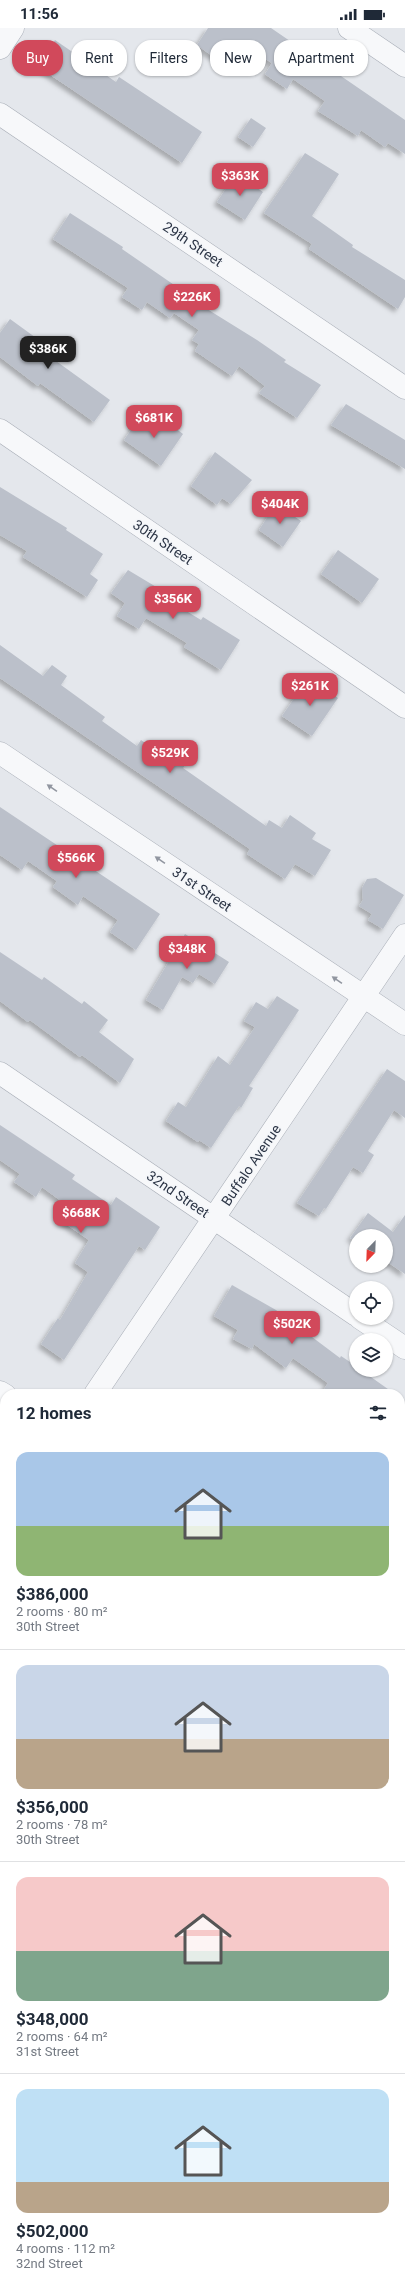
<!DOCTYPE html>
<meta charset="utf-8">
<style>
:root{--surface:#fff;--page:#f6f6f7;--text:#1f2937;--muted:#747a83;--line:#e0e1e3;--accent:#d1495b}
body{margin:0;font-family:Roboto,sans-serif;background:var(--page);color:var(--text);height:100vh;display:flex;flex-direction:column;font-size:15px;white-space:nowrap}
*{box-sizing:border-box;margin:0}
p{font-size:13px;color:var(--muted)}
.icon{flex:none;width:22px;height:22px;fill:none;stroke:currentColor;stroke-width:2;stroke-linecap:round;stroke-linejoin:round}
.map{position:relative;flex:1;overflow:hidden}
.panel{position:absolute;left:0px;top:1361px;width:405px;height:904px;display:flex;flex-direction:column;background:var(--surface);border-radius:16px 16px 0 0;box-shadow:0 1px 3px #0004}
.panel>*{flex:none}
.top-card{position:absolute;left:12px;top:12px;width:381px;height:36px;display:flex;gap:8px}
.needle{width:26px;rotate:203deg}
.buttons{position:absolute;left:349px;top:1201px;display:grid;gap:8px}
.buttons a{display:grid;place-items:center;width:44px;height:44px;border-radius:50%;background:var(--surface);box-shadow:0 1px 3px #0004;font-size:20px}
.price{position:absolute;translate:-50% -34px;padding:0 9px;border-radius:8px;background:var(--accent);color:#fff;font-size:13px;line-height:26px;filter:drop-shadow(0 1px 2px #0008)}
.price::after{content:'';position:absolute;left:50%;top:24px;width:12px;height:9px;margin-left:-6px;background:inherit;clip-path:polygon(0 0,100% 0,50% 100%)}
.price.active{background:#222;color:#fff}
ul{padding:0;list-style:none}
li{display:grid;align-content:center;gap:8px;height:212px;padding:0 16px}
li+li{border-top:1px solid var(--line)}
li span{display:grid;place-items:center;height:124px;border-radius:12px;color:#555}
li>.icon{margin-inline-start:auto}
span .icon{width:72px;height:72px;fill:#fffc;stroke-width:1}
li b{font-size:17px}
h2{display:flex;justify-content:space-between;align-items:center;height:48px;padding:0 16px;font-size:17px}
.pill{padding:0 14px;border-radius:16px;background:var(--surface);box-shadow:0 1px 3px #0004;font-size:14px;line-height:36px}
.pill.active{background:var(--accent);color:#fff}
.status{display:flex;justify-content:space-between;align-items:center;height:28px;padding:0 20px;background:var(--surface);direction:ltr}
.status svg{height:11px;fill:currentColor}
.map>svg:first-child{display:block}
.building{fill:#bbc0ca;filter:url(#shadow)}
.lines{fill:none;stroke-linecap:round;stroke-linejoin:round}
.minor-casing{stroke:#a9aeb7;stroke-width:23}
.minor{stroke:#f7f8fa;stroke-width:22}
.oneway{fill:#9196a0}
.labels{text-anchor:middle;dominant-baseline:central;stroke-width:3;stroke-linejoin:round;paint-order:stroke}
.street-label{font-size:14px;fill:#2b3445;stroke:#f4f6f9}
</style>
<div class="status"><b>11:56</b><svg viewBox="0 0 49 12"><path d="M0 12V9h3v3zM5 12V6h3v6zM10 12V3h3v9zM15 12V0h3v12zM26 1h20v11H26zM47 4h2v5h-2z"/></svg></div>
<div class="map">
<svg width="405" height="2265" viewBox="0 0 405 2265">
<defs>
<filter id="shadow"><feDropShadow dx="-3.5" dy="3.5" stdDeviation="2" flood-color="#0004"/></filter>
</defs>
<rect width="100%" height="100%" fill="#e4e7ec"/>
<path class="building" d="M 208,0 L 271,0 L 405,92 L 405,126 L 388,115 L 385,119 L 361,102 L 358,108 L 318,83 L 325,73 L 293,51 L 287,61 L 269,49 L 265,46 L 272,35 L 241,16 L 225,37 L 197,17 Z
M 55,12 L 116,54 L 119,49 L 202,104 L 182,135 L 37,38 Z
M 251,90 L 266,100 L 253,119 L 238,109 Z
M 305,125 L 339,146 L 312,188 L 353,217 L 352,219 L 405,252 L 405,269 L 398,281 L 309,221 L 312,216 L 264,185 Z
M 241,149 L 263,164 L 245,192 L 217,174 L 233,150 L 238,153 Z
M 70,185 L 123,219 L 122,221 L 180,261 L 178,263 L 257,312 L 286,332 L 284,334 L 321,357 L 297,390 L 259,365 L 265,358 L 239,338 L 232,348 L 195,323 L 199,316 L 192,312 L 199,302 L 174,285 L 170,290 L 147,274 L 142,282 L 122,269 L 128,260 L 53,211 Z
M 10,291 L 61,328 L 56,333 L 110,372 L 94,394 L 40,355 L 38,358 L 0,329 L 0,305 Z
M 346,376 L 405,412 L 405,441 L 331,397 Z
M 140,389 L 154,399 L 162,390 L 183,406 L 161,438 L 124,412 Z
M 215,424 L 252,452 L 231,476 L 222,470 L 217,477 L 191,458 Z
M 0,459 L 67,500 L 66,502 L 103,526 L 90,546 L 98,552 L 87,569 L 23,529 L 27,523 L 0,507 Z
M 276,476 L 301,493 L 283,519 L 259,502 Z
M 338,522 L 379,551 L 362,575 L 321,546 Z
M 128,542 L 158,560 L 155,564 L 201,592 L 203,589 L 240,612 L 221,642 L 184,619 L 187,615 L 146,590 L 139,601 L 117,588 L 125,575 L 111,565 Z
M 0,617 L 43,648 L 52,637 L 67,648 L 61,657 L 105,689 L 102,693 L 137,718 L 141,712 L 163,728 L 169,719 L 188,733 L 183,740 L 266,798 L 269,792 L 282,800 L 290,787 L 316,805 L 312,811 L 331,822 L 315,848 L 295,836 L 285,851 L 247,826 L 250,821 L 0,650 Z
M 308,650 L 338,670 L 312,708 L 282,688 Z
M 0,779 L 160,886 L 136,922 L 110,904 L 118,892 L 83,868 L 78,877 L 53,859 L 57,853 L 28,833 L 22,842 L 0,827 Z
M 376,850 L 404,867 L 383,901 L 368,892 L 372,886 L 359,878 L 363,872 L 362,860 L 367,851 Z
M 185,906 L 229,934 L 215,956 L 199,946 L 193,955 L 182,949 L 163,982 L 146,972 Z
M 0,924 L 42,952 L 44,949 L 82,976 L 84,973 L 108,992 L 99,1004 L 134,1031 L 120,1055 L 82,1027 L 80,1029 L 30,992 L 28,994 L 0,973 Z
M 277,968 L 299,982 L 249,1058 L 253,1060 L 241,1080 L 239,1078 L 211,1120 L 199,1112 L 198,1114 L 166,1093 L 178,1074 L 186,1079 L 218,1028 L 230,1037 L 255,999 L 244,993 L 256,974 L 268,981 Z
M 387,1041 L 405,1053 L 405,1090 L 394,1082 L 368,1123 L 374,1127 L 363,1145 L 353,1139 L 326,1181 L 324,1180 L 319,1188 L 297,1175 Z
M 0,1097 L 75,1147 L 72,1151 L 111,1177 L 116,1169 L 160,1199 L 145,1222 L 139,1218 L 64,1332 L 41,1316 L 58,1290 L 60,1292 L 88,1244 L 75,1235 L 89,1212 L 63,1194 L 72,1181 L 42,1159 L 36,1169 L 14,1154 L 20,1146 L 0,1132 Z
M 368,1185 L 393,1204 L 405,1187 L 405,1246 L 386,1233 L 386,1208 L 356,1208 L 356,1213 L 350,1210 Z
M 232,1257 L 276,1282 L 340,1330 L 341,1328 L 356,1338 L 356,1342 L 361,1342 L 395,1366 L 321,1366 L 328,1355 L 293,1330 L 286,1340 L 254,1316 L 252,1321 L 233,1311 L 238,1302 L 214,1288 Z"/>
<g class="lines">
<defs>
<path id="minor" d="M 349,0 L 405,38
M 0,20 L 13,0
M 0,86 L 405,360
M 0,402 L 405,679
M 0,725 L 405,996
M 0,1045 L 356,1287
M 360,1290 L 405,1320
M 0,1364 L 5,1367
M 95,1366 L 405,907
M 0,1507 L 5,1499
M 400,1634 L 405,1638
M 0,1688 L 5,1691
M 400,1957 L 405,1960
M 0,2004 L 5,2007
M 378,2260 L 386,2265"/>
</defs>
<use href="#minor" class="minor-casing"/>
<use href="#minor" class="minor"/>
</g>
<defs><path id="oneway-solid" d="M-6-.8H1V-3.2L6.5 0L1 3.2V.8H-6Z"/></defs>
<g class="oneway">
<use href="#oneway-solid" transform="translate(52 760) rotate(-146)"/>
<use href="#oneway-solid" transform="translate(160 832) rotate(-146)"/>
<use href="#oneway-solid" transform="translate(337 952) rotate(-146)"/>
</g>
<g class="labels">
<g class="street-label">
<text transform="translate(193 216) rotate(34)">29th Street</text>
<text transform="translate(163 514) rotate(34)">30th Street</text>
<text transform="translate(202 861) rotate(34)">31st Street</text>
<text transform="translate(251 1137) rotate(-56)">Buffalo Avenue</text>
<text transform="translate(178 1166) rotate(34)">32nd Street</text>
</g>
</g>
</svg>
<div class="buttons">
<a><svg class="needle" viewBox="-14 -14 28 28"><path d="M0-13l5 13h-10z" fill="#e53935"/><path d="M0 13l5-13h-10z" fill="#747a83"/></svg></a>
<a><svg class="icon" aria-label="locate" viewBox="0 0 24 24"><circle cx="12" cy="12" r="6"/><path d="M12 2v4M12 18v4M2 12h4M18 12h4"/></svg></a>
<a><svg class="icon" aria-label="layers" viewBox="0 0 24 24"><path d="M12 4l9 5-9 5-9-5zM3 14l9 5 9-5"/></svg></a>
</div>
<b class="price" style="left:240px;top:169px">$363K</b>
<b class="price" style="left:192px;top:290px">$226K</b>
<b class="price active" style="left:48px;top:342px">$386K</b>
<b class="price" style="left:154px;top:411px">$681K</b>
<b class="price" style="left:280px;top:497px">$404K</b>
<b class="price" style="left:173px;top:592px">$356K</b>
<b class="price" style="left:310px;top:679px">$261K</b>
<b class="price" style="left:170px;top:746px">$529K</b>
<b class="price" style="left:76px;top:851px">$566K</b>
<b class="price" style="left:187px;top:942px">$348K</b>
<b class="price" style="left:81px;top:1206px">$668K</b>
<b class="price" style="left:292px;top:1317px">$502K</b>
<div class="top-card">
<a class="pill active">Buy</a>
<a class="pill">Rent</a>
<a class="pill">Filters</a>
<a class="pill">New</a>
<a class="pill">Apartment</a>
</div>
<section class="panel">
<h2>12 homes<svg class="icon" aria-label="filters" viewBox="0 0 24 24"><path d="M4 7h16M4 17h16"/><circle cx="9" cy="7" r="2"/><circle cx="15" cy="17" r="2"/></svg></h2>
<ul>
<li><span style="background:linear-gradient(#a9c7e8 60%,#8fb573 0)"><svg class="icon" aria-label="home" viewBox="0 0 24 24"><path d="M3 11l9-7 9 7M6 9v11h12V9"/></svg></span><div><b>$386,000</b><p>2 rooms · 80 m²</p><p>30th Street</p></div></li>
<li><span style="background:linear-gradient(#c9d6e8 60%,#b9a48a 0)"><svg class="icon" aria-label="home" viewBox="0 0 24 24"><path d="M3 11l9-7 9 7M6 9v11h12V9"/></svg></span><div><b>$356,000</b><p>2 rooms · 78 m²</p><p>30th Street</p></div></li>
<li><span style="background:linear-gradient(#f6c9c9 60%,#7fa58c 0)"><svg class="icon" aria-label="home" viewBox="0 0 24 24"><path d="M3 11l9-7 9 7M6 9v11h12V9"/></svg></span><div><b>$348,000</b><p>2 rooms · 64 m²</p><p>31st Street</p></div></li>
<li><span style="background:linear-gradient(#bfe0f5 75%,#b9a48a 0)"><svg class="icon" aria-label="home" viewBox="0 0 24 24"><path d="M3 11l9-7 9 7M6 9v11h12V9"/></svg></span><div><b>$502,000</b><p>4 rooms · 112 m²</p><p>32nd Street</p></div></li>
</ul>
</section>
</div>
